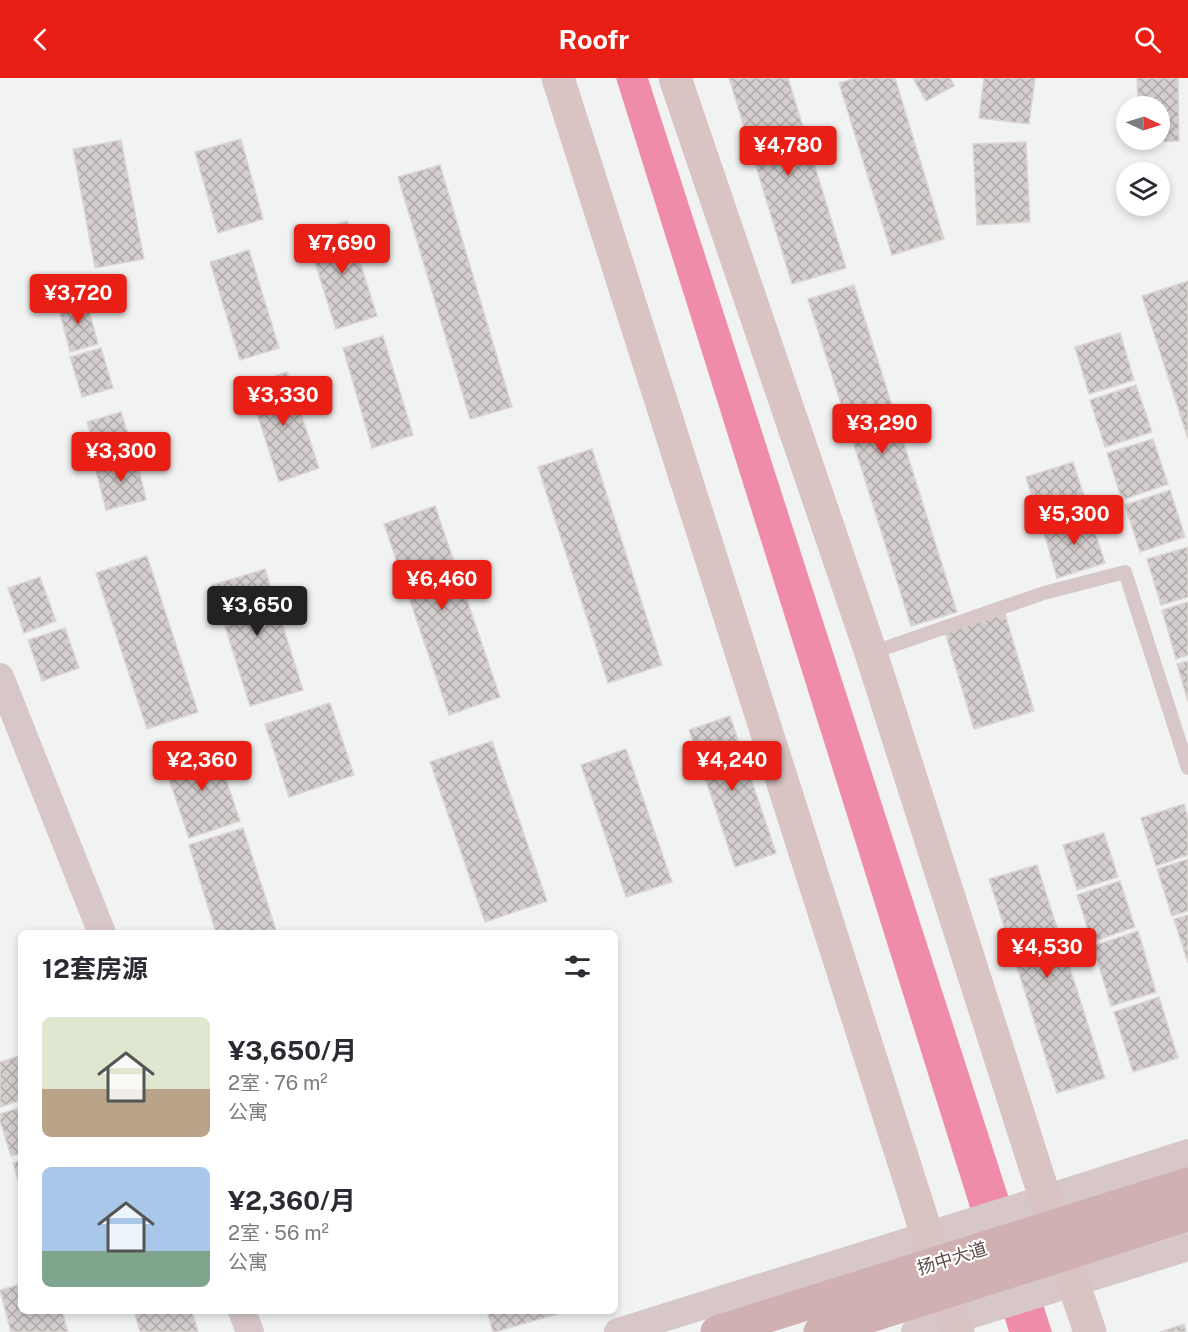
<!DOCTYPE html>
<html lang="zh">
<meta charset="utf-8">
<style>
:root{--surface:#fff;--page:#f7f7f7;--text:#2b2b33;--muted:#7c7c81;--accent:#e91e15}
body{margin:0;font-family:"Public Sans","Noto Sans SC",sans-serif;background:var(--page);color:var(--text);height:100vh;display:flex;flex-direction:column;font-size:22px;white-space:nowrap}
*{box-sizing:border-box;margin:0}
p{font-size:20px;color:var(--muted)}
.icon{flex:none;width:33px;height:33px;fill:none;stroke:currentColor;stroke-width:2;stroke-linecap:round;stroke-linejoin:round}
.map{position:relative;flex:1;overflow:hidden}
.sheet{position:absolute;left:18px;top:852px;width:600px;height:384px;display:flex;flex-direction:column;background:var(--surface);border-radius:9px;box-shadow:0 3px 9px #0003}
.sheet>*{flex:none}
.needle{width:39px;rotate:94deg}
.tools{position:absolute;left:1116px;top:18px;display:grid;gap:12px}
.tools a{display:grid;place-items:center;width:54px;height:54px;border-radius:50%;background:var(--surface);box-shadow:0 3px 9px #0003;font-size:30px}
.price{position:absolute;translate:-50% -51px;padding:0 14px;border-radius:6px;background:var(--accent);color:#fff;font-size:20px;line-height:39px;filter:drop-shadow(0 2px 3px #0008)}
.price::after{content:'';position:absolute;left:50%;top:36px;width:18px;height:14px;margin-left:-9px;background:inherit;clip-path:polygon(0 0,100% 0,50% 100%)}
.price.active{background:#222;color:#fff}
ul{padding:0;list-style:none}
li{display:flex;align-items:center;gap:18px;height:150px;padding:0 24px}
li span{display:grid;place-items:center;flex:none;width:168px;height:120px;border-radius:9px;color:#555}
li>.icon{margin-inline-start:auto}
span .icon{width:72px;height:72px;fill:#fffc;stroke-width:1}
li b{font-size:26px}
h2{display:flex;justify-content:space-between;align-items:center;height:72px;padding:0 24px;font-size:26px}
header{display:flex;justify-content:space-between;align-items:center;height:78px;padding:0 24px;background:var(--accent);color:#fff;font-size:27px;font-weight:700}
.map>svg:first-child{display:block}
.water{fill:#ef8caa}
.building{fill:url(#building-cross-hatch);stroke:#dcd6d5;stroke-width:1.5}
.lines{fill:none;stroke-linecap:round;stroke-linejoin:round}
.lane{stroke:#d8c7c8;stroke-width:14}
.street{stroke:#d8c7c8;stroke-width:28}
.secondary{stroke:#dac3c3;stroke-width:33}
.primary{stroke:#d0b0b1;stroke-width:33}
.labels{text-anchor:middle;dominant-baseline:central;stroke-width:4.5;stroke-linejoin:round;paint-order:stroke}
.street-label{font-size:18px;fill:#5f4849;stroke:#fff}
</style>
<header><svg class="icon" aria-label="back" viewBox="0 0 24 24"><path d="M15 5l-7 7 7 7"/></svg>Roofr<svg class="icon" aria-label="search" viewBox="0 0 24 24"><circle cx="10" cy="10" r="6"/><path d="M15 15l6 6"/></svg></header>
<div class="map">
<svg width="1188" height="1254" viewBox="0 0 1188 1254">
<defs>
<pattern id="building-cross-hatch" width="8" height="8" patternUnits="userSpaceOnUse" patternTransform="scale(1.5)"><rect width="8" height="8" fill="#d5cece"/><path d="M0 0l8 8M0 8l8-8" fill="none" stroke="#b0a9a9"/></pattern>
</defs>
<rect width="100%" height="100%" fill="#f1f3f2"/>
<path class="water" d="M 616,0 L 648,0 L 1052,1254 L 1009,1254 Z"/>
<path class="building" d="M 729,0 L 788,0 L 846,190 L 792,206 Z
M 856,0 L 895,0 L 944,161 L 892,177 L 839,5 Z
M 913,0 L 950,0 L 954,8 L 926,23 Z
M 984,0 L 1035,0 L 1029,46 L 979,40 Z
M 1137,0 L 1178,0 L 1179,63 L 1138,64 L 1138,62 L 1160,62 L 1160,28 L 1138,28 Z
M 241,61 L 263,141 L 218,155 L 195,74 Z
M 121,62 L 144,181 L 95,190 L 73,71 Z
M 1026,64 L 1030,144 L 977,147 L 973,66 Z
M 440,87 L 512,329 L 470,341 L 398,99 Z
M 347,143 L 377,238 L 336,251 L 306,156 Z
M 249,172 L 279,270 L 240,282 L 210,184 Z
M 1188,203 L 1188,361 L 1142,218 Z
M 854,207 L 957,534 L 911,548 L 808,221 Z
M 86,221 L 98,266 L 70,274 L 58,228 Z
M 1120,255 L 1134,302 L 1089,316 L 1075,269 Z
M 383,258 L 413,357 L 372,370 L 343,270 Z
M 101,270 L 113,310 L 82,319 L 70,279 Z
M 287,294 L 319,390 L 279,404 L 248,307 Z
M 1136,307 L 1152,354 L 1105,369 L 1090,322 Z
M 121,334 L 133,372 L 99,382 L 87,344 Z
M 1153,361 L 1168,406 L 1122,422 L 1107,375 Z
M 592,371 L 662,587 L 608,605 L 538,389 Z
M 136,379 L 146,422 L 106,432 L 95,389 Z
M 1073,384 L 1088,430 L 1040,445 L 1026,399 Z
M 1170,412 L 1185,459 L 1140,474 L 1125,427 Z
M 435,428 L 500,619 L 449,637 L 384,446 Z
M 1089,436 L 1105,485 L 1057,500 L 1043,451 Z
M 1188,469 L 1188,519 L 1161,527 L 1147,481 Z
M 147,478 L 198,634 L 147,651 L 96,495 Z
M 265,491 L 303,612 L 250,628 L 212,507 Z
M 40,499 L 56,543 L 24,555 L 8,510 Z
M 1188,524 L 1188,577 L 1176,581 L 1162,532 Z
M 1005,536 L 1034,633 L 974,651 L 945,554 Z
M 65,550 L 79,590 L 42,603 L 28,562 Z
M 1188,583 L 1188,624 L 1177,586 Z
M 330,625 L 354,697 L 289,719 L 265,646 Z
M 730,638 L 776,775 L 735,789 L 689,652 Z
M 492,663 L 547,823 L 485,844 L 430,684 Z
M 215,669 L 240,743 L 189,760 L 164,686 Z
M 626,671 L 672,804 L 626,819 L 581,687 Z
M 1184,726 L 1188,739 L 1188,777 L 1156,788 L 1141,740 Z
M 243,750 L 277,855 L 216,855 L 189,767 Z
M 1104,755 L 1118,799 L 1077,812 L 1063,767 Z
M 1188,781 L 1188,833 L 1172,838 L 1157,791 Z
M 1037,787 L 1105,1000 L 1057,1015 L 989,801 Z
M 1120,803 L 1135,849 L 1092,864 L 1077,817 Z
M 1188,837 L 1188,885 L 1174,841 Z
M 1138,853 L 1156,914 L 1111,928 L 1093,868 Z
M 1159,919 L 1178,980 L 1133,994 L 1114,934 Z
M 19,978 L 21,984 L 21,1022 L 0,1029 L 0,984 Z
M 21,1029 L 21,1075 L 11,1078 L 0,1043 L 0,1036 Z
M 21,1082 L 21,1112 L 13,1085 Z
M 21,1206 L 21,1233 L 62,1233 L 68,1254 L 11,1254 L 0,1212 Z
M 134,1233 L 192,1233 L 198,1254 L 140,1254 Z
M 487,1233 L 567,1233 L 495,1254 L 493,1254 Z
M 1184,1246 L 1186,1254 L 1160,1254 Z"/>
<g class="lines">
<path class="lane" d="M 871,575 L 1044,515 L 1125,494 L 1188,690"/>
<path class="street" d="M 0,599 L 102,855
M 242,1233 L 250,1254
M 618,1254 L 1045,1121 L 1188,1075
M 915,1254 L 1188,1169"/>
<path class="secondary" d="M 558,0 L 958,1254
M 675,0 L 871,575 L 1054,1148 L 1090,1254"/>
<path class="primary" d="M 717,1254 L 1188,1106
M 820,1254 L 1188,1137"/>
</g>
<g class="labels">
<g class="street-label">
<text transform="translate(952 1180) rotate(-17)">扬中大道</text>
</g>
</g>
</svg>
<div class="tools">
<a><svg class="needle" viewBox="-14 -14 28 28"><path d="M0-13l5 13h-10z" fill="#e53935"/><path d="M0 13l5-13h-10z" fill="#7c7c81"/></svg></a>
<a><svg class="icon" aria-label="layers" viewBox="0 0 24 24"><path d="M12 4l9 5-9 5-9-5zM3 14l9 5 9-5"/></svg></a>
</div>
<b class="price" style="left:788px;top:99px">¥4,780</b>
<b class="price" style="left:342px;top:197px">¥7,690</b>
<b class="price" style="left:78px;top:247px">¥3,720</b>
<b class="price" style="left:283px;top:349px">¥3,330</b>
<b class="price" style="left:882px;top:377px">¥3,290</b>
<b class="price" style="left:121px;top:405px">¥3,300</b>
<b class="price" style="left:1074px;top:468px">¥5,300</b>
<b class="price" style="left:442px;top:533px">¥6,460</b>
<b class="price active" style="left:257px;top:559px">¥3,650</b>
<b class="price" style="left:202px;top:714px">¥2,360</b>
<b class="price" style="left:732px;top:714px">¥4,240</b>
<b class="price" style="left:1047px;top:901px">¥4,530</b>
<section class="sheet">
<h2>12套房源<svg class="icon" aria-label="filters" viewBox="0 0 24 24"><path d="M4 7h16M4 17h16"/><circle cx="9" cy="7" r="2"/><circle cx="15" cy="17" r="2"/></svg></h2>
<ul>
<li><span style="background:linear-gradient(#dfe7d0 60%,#b9a48a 0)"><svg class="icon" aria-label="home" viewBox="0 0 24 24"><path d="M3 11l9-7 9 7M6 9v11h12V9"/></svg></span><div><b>¥3,650/月</b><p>2室 · 76 m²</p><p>公寓</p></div></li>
<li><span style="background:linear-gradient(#a9c7e8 70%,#7fa58c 0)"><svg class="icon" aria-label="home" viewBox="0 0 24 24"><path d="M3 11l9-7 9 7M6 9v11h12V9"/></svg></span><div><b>¥2,360/月</b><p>2室 · 56 m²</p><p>公寓</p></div></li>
</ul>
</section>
</div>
